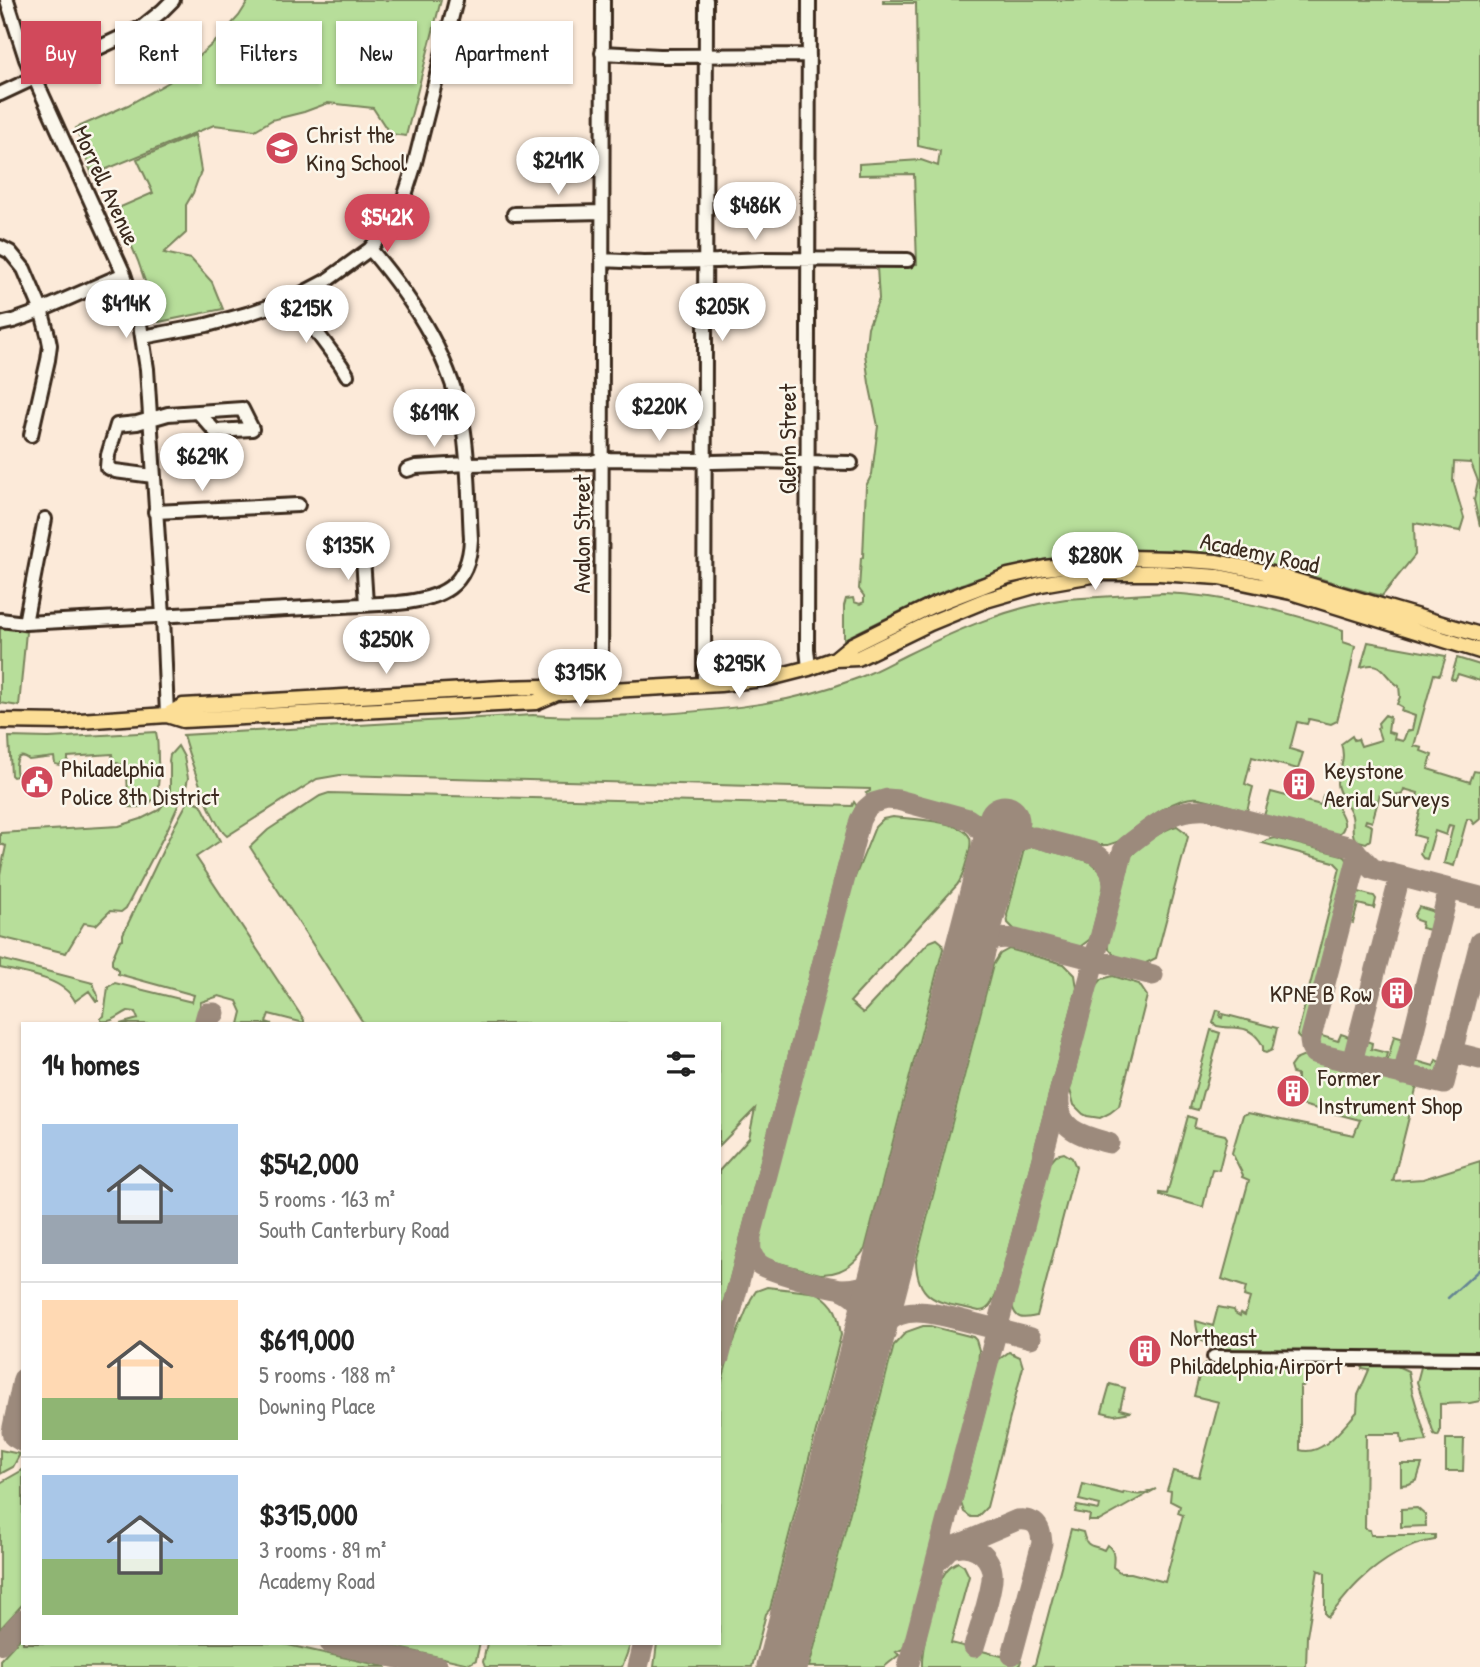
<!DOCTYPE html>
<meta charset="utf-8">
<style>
:root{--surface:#fff;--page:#f2f2f2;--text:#222;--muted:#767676;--line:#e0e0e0;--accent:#d1495b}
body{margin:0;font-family:"Patrick Hand",sans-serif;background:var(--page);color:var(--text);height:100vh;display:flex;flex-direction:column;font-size:26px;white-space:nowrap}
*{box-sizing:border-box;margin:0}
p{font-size:23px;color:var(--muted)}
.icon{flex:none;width:38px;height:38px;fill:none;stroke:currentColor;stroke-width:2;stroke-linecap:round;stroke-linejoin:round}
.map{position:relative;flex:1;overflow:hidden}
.details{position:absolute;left:21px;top:1022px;width:700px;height:623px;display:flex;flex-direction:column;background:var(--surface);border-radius:0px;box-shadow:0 2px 5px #0004}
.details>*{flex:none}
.banner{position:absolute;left:21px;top:21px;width:700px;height:63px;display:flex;gap:14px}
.price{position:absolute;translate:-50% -60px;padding:0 16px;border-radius:24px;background:#fff;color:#222;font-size:23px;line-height:46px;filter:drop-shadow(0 2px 4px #0008)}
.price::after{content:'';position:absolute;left:50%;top:42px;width:21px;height:16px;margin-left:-10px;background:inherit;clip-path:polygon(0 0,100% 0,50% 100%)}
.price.selected{background:var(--accent);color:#fff}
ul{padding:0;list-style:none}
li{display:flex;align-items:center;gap:21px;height:175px;padding:0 21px}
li+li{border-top:2px solid var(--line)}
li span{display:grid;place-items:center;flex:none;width:196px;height:140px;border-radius:0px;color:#555}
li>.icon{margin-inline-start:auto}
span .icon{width:84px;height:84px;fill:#fffc;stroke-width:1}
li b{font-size:30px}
h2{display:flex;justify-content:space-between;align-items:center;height:84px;padding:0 21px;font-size:30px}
.pill{padding:0 24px;border-radius:0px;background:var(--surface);box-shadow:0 2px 5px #0004;font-size:24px;line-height:63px}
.pill.selected{background:var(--accent);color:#fff}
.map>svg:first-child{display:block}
.green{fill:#b7de9a;stroke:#79845c;stroke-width:2}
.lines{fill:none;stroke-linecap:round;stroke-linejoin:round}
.stream{stroke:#658593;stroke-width:2.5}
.taxiway{stroke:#9c8a7c;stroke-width:21}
.runway{stroke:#9c8a7c;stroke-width:51}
.minor-casing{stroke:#3b2a1e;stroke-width:18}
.major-casing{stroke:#3b2a1e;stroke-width:19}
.minor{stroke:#fbf7ec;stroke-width:12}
.major{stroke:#fcde96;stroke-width:14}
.labels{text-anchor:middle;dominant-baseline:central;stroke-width:5;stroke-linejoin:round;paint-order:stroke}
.poi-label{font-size:24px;fill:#3b2a1e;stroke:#fbf7ec;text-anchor:start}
.street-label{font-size:24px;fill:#3b2a1e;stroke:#fbf7ec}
</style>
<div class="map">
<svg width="1480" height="1667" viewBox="0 0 1480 1667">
<rect width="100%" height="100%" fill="#fcead9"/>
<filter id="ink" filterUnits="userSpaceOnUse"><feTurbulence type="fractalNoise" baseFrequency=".0143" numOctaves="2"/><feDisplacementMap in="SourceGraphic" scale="14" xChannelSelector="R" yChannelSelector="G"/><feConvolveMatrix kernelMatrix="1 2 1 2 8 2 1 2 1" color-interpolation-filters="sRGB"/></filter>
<g filter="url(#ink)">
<path class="green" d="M 249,0 L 441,0 L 406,136 L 390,134 L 373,108 L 328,103 L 304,112 L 272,120 L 255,130 L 214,125 L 92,175 L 76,128 L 128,105 L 169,82 L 217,40 L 239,16 Z
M 883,0 L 1480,0 L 1480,526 L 1474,500 L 1478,481 L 1471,463 L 1454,462 L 1453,481 L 1464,518 L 1460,531 L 1414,523 L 1415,555 L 1382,596 C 1338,585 1294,569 1248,560 C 1160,543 1071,549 985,576 C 936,591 890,617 844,639 L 844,606 L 846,599 L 853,598 L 854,602 L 860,604 L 864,602 L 864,596 L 859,589 L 861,558 L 863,557 L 866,486 L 872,474 L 878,426 L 869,383 L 865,354 L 868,327 L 879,299 L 877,267 L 917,264 L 914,174 L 859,175 L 859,164 L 921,160 L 938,166 L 940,151 L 918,146 L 916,3 L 883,3 Z
M 195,135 L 201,171 L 193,193 L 186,205 L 186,233 L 164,253 L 191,259 L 212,282 L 223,309 L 159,322 L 138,261 L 116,209 L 153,193 L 137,159 Z
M 1163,593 C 1225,595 1284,611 1343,630 L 1343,642 L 1355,646 L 1350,672 L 1337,721 L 1331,724 L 1309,719 L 1307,724 L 1297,722 L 1290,749 L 1303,753 L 1298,769 L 1252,757 L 1245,784 L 1253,787 L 1247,811 C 1232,807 1215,801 1199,798 C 1174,794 1137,828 1117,842 L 1108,845 L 1097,845 L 893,792 L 884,791 L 869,796 L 866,793 L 870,791 L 870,789 L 340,775 L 317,779 L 227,836 C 212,825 189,756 183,735 L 533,715 C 576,718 618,716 661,714 C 732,709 791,704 858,678 C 875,672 890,663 906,655 C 957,630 1009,607 1066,599 Z
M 0,625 L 26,632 L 19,706 L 0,703 Z
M 1368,642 L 1446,656 L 1440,675 L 1434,674 L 1414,746 L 1422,748 L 1421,751 L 1432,755 L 1428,769 L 1470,782 L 1474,771 L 1480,772 L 1480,819 L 1474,824 L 1470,819 L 1467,819 L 1454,866 L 1444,863 L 1453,826 L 1449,825 L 1446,835 L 1435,831 L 1427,859 L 1423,858 L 1420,854 L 1425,838 L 1414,835 L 1422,804 L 1416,802 L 1418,793 L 1404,789 L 1402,795 L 1397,794 L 1396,797 L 1380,794 L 1372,822 L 1366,820 L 1365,823 L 1372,826 L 1370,840 L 1366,843 L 1355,840 C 1350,831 1355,822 1351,813 C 1348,804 1336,792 1337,782 C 1340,768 1346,758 1341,744 L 1352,736 L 1354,740 L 1358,739 L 1361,746 L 1381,740 L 1377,728 L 1379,727 L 1378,723 L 1385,715 L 1390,717 L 1388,732 L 1395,734 L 1394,739 L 1403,741 L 1407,731 L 1412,730 L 1415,716 L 1401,711 L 1402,707 L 1397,704 L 1400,697 L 1399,686 C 1382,676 1384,659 1361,667 Z
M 1457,658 L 1480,665 L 1480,681 L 1458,674 L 1455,680 L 1451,678 Z
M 156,732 C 158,741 158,750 158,760 C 160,782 161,811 129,807 L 127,804 C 127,789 132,764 113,762 L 112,754 L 68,757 L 68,761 L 59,765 L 55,764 L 54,757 L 29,760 C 15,749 15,767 17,776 L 13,777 L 11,775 L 9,737 L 49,738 Z
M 178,746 L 184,757 L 188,778 L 186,788 L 168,828 L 126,908 L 121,912 L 110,911 L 96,925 L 84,923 L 66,953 L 0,937 L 0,874 L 6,846 L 0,844 L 0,833 L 119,826 L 141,819 L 159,810 L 166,801 L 170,789 L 170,764 L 169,761 L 170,755 Z
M 1271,792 L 1321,805 L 1323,796 L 1330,805 L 1335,804 C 1342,814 1351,829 1336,835 L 1264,816 Z
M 329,793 L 819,805 L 852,806 L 854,802 L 857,806 L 851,818 L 719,1320 L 719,1171 L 749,1138 L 755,1109 L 719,1146 L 719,1024 L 364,1024 L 250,847 L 268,830 L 320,796 Z
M 191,800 L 201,804 L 220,841 L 196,857 L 304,1020 L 304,1023 L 269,1014 L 266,1022 L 272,1024 L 239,1024 L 242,1012 L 237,1001 L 219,996 L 201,1002 L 195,1024 L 120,1024 L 138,1019 L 135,1012 L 128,1011 C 119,1015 113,1023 101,1021 L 101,1018 L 104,1016 L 108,987 L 115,983 L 192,1002 L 194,995 L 118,974 L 118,970 L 112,964 L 112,959 L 120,940 L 123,939 L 123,934 L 175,825 L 187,803 Z
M 893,817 C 911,819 963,820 970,838 C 972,845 969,853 967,860 C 964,869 963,878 957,885 L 850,1002 L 863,1013 L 929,942 L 937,939 L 942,943 L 943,949 L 865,1249 C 854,1265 840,1275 820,1274 L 768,1260 C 761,1256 757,1251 758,1243 L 851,887 L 875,827 L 883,819 Z
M 1177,826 L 1185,832 L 1188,837 L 1156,958 L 1142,965 L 1118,958 L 1108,948 L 1108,940 L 1130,857 C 1140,846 1163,829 1177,826 Z
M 1275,838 L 1342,855 L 1346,858 L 1350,866 L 1305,1036 L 1301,1040 L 1297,1036 L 1340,868 L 1334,862 L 1262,843 L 1267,840 Z
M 1027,845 L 1085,860 L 1090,862 L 1098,869 L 1102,874 L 1104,885 L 1091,937 L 1089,940 L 1081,946 L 1071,946 L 1017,932 L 1008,923 L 1007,915 L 1024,849 Z
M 1355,891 L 1374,896 L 1376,899 L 1374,908 L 1358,904 L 1353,923 L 1348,921 C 1344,914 1349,896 1355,891 Z
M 1419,907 L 1432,911 L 1436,914 L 1438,922 L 1435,931 L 1421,928 L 1422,922 L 1416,920 L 1414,916 Z
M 1009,949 L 1064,964 L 1075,975 L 1077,988 L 997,1292 C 993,1300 990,1311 979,1311 C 944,1302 917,1305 916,1261 L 993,965 L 1000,954 Z
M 0,959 L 93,983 L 98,996 L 98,1001 L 96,1001 L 89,991 L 75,1001 C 63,978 24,973 0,968 Z
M 1113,976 L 1139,984 L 1147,996 L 1119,1106 L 1110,1113 L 1100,1118 L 1087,1116 L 1083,1114 L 1074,1105 L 1070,1090 L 1096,986 L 1102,979 Z
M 1217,1010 L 1221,1011 L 1220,1017 L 1222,1018 L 1223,1014 L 1277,1028 L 1272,1050 L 1266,1053 L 1263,1052 C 1263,1044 1264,1048 1260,1041 C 1247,1023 1235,1030 1217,1026 L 1213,1023 Z
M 1211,1030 L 1220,1033 L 1205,1089 L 1203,1091 L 1198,1110 L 1190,1108 Z
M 1341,1034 C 1357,1038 1354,1047 1342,1054 L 1319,1050 L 1314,1043 L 1314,1039 L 1319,1035 L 1338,1041 Z
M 1394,1036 L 1404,1039 L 1405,1046 L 1401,1062 L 1389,1068 L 1386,1067 Z
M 1366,1041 L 1372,1043 L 1371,1049 L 1387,1053 L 1384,1066 L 1361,1059 L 1359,1051 L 1362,1043 Z
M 1307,1055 L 1399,1078 L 1417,1085 L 1393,1181 L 1423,1179 L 1480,1161 L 1480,1354 L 1413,1352 L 1246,1355 C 1222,1352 1197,1351 1196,1321 L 1213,1326 L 1218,1307 L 1234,1310 L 1235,1313 L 1240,1316 L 1241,1313 L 1245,1315 L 1250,1298 L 1244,1296 L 1246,1287 L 1222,1279 L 1249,1180 L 1242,1177 L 1243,1175 L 1232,1153 L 1243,1115 L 1248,1113 L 1354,1135 L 1360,1120 L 1298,1104 L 1298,1102 L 1295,1101 L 1300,1083 L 1291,1080 L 1297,1080 L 1297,1074 L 1292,1073 L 1290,1067 L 1295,1060 Z
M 1413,1060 L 1434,1066 L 1436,1060 L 1443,1064 L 1440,1074 L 1431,1079 L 1414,1075 L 1409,1068 L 1410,1062 Z
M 1188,1116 L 1196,1119 L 1194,1128 L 1225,1135 L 1227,1138 L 1219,1170 L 1212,1169 L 1203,1207 L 1160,1195 L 1160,1193 L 1167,1194 Z
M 1064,1153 L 1072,1158 L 1076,1167 L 1037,1316 C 1025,1318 1016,1322 1012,1305 L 1050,1162 L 1056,1155 Z
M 767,1287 L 818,1293 C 837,1306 838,1315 841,1335 L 770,1609 L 766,1614 L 752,1667 L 654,1667 L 657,1643 L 719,1643 L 719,1392 L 730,1351 L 751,1299 L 756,1291 Z
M 923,1326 L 930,1326 L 973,1337 L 976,1340 L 979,1350 L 978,1368 L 906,1643 L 903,1649 L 896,1652 L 899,1655 L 884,1667 L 809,1667 L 894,1345 L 906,1332 Z
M 1009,1352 L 1020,1357 L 1023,1367 L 987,1507 L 977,1517 L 971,1517 L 964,1512 L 961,1503 L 998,1360 Z
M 1221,1363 L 1307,1366 L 1307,1382 L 1303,1386 L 1300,1386 L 1300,1450 C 1322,1457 1343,1427 1357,1412 L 1358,1395 L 1369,1370 L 1362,1369 L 1363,1365 L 1397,1366 L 1408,1371 L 1412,1391 L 1427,1441 L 1402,1443 L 1401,1434 L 1366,1434 L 1365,1529 L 1370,1530 L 1371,1535 L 1435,1535 L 1435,1540 C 1409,1543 1380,1562 1362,1579 C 1349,1590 1340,1605 1328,1617 L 1325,1614 L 1325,1573 L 1318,1570 L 1307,1636 L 1306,1667 L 1032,1667 L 1035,1664 L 1071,1529 L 1083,1532 C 1087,1549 1091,1544 1104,1550 L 1107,1545 C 1115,1550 1114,1558 1113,1567 L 1121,1573 L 1131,1573 L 1165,1582 L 1183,1515 L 1178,1513 L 1180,1506 L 1170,1501 L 1171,1491 L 1167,1490 L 1173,1471 L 1199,1477 L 1219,1402 L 1194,1396 L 1201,1368 L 1205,1364 Z
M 1425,1365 L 1480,1366 L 1480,1401 L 1470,1403 L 1440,1404 L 1440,1432 L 1438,1436 L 1434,1434 L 1417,1382 L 1421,1367 Z
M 1110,1384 L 1125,1388 L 1120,1409 L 1131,1412 L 1114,1415 L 1102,1412 Z
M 1446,1439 L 1464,1439 L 1463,1471 L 1446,1471 Z
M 0,1450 L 20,1454 L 13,1467 L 0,1474 Z
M 1401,1464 L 1422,1464 L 1417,1480 L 1409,1484 L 1401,1485 Z
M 23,1469 L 23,1604 L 0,1629 L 0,1483 L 21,1471 Z
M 1083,1484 L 1123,1494 L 1124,1492 C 1142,1496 1140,1495 1156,1489 L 1099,1521 L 1089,1521 L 1090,1515 L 1075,1512 L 1077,1506 L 1099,1510 L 1100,1505 L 1079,1500 Z
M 1417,1508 L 1425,1515 L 1426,1526 L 1401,1527 L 1401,1509 Z
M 958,1562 L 964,1566 L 969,1576 L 951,1643 L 1021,1661 L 1019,1667 L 922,1667 C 921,1650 935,1587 945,1573 C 948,1567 952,1565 958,1562 Z
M 23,1635 L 23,1643 L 279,1643 L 387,1667 L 0,1667 L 0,1660 Z
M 378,1643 L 480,1643 L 476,1660 L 469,1664 Z
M 487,1643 L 631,1643 L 622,1667 L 485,1667 L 483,1662 Z"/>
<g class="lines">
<path class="stream" d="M 1448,1298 L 1480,1269"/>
<path class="taxiway" d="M 1356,851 L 1357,860 L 1310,1041 L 1311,1047 L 1314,1053 L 1444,1084 L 1480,942
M 959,993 C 970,959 972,933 1015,939 L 1153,975
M 204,1024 L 207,1013 L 215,1013
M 1452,1052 L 1480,1059
M 1352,1062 L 1400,876
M 1403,1075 L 1449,889
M 1059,1099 C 1057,1131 1084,1136 1109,1143
M 751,1240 C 750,1250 751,1257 759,1264 C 768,1272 829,1287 842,1289 C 850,1289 857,1288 864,1286 C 877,1281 883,1270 888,1258
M 841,1289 C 861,1297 867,1313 870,1333
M 719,1358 L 860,820 L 866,809 L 873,803 L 887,799 L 898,800 L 968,819 L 976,825 L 997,851 L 1028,838 L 1034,837 L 1092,852 C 1107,860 1113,870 1113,887
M 862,1364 C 885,1307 905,1305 961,1320 C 985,1326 1008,1332 1031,1338
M 23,1379 L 12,1432 L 13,1436 L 23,1442
M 956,1547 C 963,1545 970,1546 977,1550 C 985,1554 991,1563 992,1572 C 994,1587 979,1630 974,1647
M 935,1564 L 949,1549 L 1017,1520 C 1035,1518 1041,1526 1042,1543 L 1012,1655
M 330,1643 L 438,1667
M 0,1644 L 23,1619
M 787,1648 L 788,1667
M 638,1667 L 644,1643
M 908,1667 L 1123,851 L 1127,846 C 1154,826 1171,808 1207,810 L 1351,847 L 1373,869 L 1480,897"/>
<path class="runway" d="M 782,1667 L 1004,821"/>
<defs>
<path id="minor" d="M 7,0 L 26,59 L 124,274 L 140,324 L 147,369 L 163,616 L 167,715
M 809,0 L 807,649 L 809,668
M 602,53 L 660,56 L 809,55
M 0,94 L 141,28 L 162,11 L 173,0
M 514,214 L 602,212
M 0,247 L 10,252 L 24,269 L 41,309 L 48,335 L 50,345 L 48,360 L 31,435
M 602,260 L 644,262 L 717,261 L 763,259 L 908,260
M 292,299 L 341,365 L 347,375
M 0,324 L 13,321 L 30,315 L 124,274
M 143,337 L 207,325 L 247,314 L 292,299 L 326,281 L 370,249 L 385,230 L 404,198 L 413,170 L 456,0
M 407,470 L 416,467 L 466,464 L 592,462 L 602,459 L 705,460 L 712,462 L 754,461 L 851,463
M 153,476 L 115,471 L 107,467 L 108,455 L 117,425 L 137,423 L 168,414 L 242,409 L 252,429 L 215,431 L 198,412
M 155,512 L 298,505
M 363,557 L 366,604
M 0,620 L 25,623 L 398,603 C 441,599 469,587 471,539 C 469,504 469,467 464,432 C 454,362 415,302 370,249
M 25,623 L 45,519
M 704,685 L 706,0
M 601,691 L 603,0
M 1214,1357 L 1480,1359"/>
<path id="major" d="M 835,659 L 852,645 L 933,605 L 1008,576 L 1045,568 L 1129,558 L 1172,559 L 1217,562 L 1261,571 L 1480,635
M 167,715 L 183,706 L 501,688 L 542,687 L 557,693
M 0,721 L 65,722 L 167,715 L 183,720 L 536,702 L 557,693 L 720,684 L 770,678 L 809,668 L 835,659 L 858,658 L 930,623 L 986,600 L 1041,584 L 1104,573 L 1159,573 L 1219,577 L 1291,592 L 1480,651"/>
</defs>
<use href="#minor" class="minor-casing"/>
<use href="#major" class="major-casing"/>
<use href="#minor" class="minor"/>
<use href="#major" class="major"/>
</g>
</g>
<defs>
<symbol id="school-disc" viewBox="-11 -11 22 22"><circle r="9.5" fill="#d1495b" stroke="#fbf7ec"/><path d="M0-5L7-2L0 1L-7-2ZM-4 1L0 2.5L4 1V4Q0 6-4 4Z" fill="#fff"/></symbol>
<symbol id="civic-disc" viewBox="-11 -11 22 22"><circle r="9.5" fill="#d1495b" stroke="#fbf7ec"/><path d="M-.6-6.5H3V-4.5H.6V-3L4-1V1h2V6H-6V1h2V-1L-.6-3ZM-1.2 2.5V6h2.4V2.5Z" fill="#fff"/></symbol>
<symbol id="building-disc" viewBox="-11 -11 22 22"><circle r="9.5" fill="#d1495b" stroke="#fbf7ec"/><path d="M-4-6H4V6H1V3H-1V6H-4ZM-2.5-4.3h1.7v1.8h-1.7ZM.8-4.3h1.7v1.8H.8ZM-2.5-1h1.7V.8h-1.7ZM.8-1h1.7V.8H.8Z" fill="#fff"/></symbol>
</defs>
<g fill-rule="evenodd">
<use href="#school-disc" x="263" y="129" width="38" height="38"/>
<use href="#civic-disc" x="18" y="763" width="38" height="38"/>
<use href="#building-disc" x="1280" y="765" width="38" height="38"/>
<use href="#building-disc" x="1378" y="974" width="38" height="38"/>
<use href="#building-disc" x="1274" y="1072" width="38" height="38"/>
<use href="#building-disc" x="1126" y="1332" width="38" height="38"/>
</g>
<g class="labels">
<g class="poi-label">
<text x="306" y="134">Christ the<tspan x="306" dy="28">King School</tspan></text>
<text x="61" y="768">Philadelphia<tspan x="61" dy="28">Police 8th District</tspan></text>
<text x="1324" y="770">Keystone<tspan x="1324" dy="28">Aerial Surveys</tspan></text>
<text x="1372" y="993" text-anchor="end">KPNE B Row</text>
<text x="1318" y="1077">Former<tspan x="1318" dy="28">Instrument Shop</tspan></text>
<text x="1170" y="1337">Northeast<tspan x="1170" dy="28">Philadelphia Airport</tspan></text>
</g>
<g class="street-label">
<text transform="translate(107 185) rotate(65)">Morrell Avenue</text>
<text transform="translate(787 439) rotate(-90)">Glenn Street</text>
<text transform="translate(581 534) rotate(-90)">Avalon Street</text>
<text transform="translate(1260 552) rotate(12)">Academy Road</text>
</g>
</g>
</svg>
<b class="price" style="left:558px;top:197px">$241K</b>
<b class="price" style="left:755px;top:242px">$486K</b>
<b class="price selected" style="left:387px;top:254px">$542K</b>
<b class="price" style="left:126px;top:340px">$414K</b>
<b class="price" style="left:722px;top:343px">$205K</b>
<b class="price" style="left:306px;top:345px">$215K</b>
<b class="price" style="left:659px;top:443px">$220K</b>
<b class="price" style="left:434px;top:449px">$619K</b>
<b class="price" style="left:202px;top:493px">$629K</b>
<b class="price" style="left:348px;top:582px">$135K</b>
<b class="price" style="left:1095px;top:592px">$280K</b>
<b class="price" style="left:386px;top:676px">$250K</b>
<b class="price" style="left:739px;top:700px">$295K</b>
<b class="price" style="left:580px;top:709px">$315K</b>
<div class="banner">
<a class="pill selected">Buy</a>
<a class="pill">Rent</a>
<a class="pill">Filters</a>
<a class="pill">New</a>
<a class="pill">Apartment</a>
</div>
<section class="details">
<h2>14 homes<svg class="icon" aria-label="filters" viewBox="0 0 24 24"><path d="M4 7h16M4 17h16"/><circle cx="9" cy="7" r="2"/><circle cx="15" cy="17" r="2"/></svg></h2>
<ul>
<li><span style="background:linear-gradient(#a9c7e8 65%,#9aa5b1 0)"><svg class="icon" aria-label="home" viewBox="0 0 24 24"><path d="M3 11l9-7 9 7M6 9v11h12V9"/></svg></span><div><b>$542,000</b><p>5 rooms · 163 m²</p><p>South Canterbury Road</p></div></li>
<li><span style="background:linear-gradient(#ffd9b3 70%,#8fb573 0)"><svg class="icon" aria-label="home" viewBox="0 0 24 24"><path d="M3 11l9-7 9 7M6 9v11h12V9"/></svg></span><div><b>$619,000</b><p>5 rooms · 188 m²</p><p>Downing Place</p></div></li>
<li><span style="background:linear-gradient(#a9c7e8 60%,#8fb573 0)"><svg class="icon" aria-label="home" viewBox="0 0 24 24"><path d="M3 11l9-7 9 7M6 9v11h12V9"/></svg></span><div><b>$315,000</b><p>3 rooms · 89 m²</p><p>Academy Road</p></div></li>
</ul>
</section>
</div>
